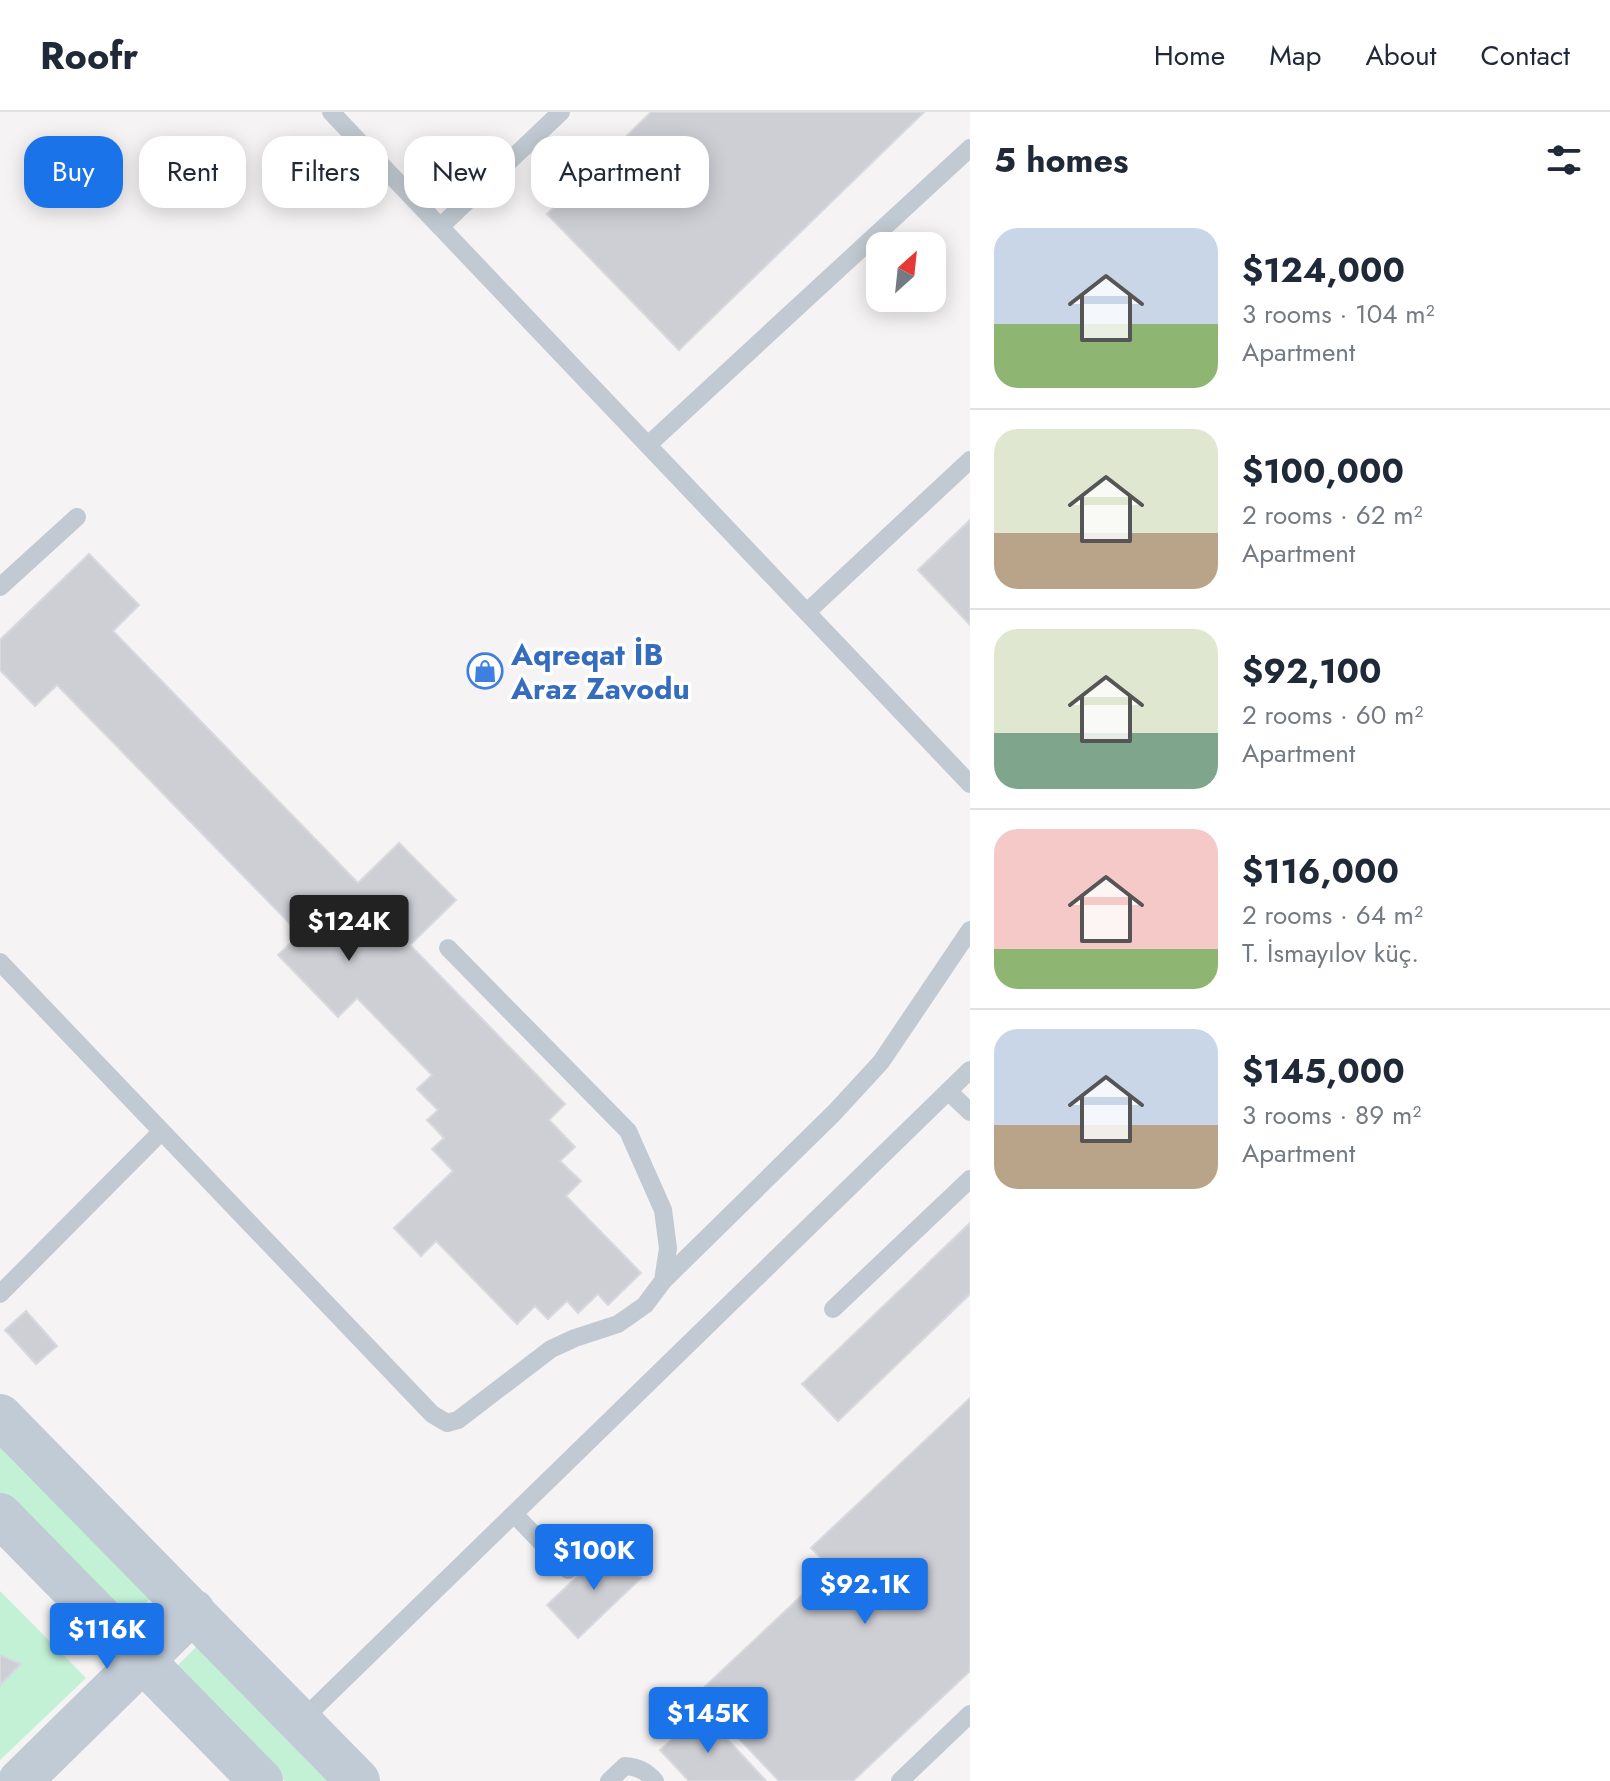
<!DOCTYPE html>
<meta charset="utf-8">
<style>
:root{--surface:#fff;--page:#f2f2f3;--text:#1f2937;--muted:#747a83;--line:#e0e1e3;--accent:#1a73e8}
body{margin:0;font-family:Jost,sans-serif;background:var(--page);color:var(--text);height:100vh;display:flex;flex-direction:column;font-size:30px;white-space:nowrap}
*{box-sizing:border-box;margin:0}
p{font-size:26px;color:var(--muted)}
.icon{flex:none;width:44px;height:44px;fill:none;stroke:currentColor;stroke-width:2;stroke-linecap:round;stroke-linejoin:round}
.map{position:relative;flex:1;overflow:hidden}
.details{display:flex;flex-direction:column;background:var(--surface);width:640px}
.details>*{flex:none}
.banner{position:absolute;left:24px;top:24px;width:760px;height:72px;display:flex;gap:16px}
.needle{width:52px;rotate:27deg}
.fabs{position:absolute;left:866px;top:120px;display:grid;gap:16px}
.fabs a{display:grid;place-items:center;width:80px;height:80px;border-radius:16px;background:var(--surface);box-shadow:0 4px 20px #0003;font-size:40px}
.price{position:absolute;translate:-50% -68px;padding:0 18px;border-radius:8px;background:var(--accent);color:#fff;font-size:26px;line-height:52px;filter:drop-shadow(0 2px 4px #0008)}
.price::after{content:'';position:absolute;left:50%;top:48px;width:24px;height:18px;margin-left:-12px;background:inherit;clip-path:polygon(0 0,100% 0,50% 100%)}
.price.active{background:#222;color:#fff}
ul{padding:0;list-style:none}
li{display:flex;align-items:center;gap:24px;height:200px;padding:0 24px}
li+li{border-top:2px solid var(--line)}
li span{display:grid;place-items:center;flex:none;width:224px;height:160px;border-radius:24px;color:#555}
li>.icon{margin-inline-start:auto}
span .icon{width:96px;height:96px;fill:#fffc;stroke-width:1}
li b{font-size:34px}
h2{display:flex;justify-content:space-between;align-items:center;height:96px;padding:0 24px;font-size:34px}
.pill{padding:0 28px;border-radius:24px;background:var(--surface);box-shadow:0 4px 20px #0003;font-size:28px;line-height:72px}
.pill.active{background:var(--accent);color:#fff}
header{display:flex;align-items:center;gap:48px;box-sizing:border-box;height:112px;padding:0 40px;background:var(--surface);border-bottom:2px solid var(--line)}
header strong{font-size:38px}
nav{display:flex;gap:44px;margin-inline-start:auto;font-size:28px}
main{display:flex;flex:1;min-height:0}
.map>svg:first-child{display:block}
.green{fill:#c3f1d5}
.building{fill:#cdcfd5;stroke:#d7d9de;stroke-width:2}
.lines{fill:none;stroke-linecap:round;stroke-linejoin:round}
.lane{stroke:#c1cad2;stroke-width:18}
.secondary{stroke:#c1cbd6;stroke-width:44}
.labels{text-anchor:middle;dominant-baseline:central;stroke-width:7;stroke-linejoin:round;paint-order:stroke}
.shop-label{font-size:30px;font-weight:bold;fill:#366cbe;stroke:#fff;text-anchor:start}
</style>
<header>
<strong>Roofr</strong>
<nav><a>Home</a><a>Map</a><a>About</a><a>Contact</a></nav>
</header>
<main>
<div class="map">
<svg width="970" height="1669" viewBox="0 0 970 1669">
<rect width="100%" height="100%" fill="#f5f3f3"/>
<path class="green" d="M 0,1332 L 151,1486 L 125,1511 L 0,1383 Z
M 0,1479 L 86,1566 L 0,1648 Z
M 199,1532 L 333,1669 L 285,1669 L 175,1556 Z"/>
<path class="building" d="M 651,0 L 924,0 L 679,238 L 547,102 Z
M 970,408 L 970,513 L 918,458 Z
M 89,442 L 139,493 L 113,519 L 358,771 L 399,731 L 456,788 L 410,833 L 565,992 L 549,1008 L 575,1035 L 560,1049 L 581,1069 L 566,1084 L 641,1161 L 608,1193 L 598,1182 L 578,1201 L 567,1189 L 548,1207 L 535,1194 L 517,1212 L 436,1129 L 421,1144 L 394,1116 L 453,1059 L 432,1037 L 444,1026 L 427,1008 L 438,998 L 417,977 L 432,963 L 357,886 L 338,905 L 278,843 L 300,822 L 57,573 L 35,594 L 0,558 L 0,528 Z
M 970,1111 L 970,1182 L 838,1309 L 802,1272 Z
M 26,1199 L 57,1234 L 36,1252 L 5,1218 Z
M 970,1286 L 970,1559 L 853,1669 L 779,1669 L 697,1582 L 831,1456 L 811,1436 Z
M 610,1434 L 641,1466 L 578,1526 L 547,1493 Z
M 0,1543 L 21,1552 L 0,1573 Z
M 702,1600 L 766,1669 L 689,1669 L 660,1638 Z"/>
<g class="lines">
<path class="lane" d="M 331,0 L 970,672
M 440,115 L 561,0
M 648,333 L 970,36
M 0,475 L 77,405
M 807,500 L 970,348
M 0,850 L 432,1302 L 447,1311 L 458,1308 L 551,1237 L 575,1226 L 618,1212 L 645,1193 L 663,1169 L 668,1136 L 663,1098 L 628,1019 L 448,836
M 948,979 L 970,1000
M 663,1169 L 834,1001 L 881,950 L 970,818
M 0,1182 L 161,1020
M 833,1197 L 970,1067
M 514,1402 L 568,1458
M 300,1610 L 970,958
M 609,1669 L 625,1654 C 638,1655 646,1659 655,1669
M 900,1669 L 970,1602"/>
<path class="secondary" d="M 0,1304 L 358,1669
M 0,1403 L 261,1669
M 20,1669 L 193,1499"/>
</g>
<defs>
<symbol id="shop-ring" viewBox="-11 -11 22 22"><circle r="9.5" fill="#fff" stroke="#3f7fe0" stroke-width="1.5"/><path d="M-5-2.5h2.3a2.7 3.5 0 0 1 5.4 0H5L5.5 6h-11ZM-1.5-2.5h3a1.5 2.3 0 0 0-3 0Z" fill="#3f7fe0"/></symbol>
</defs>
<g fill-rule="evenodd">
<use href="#shop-ring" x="465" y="539" width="40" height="40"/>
</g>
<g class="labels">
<g class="shop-label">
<text x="511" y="542">Aqreqat İB<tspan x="511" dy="34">Araz Zavodu</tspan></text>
</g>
</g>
</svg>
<div class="fabs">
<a><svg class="needle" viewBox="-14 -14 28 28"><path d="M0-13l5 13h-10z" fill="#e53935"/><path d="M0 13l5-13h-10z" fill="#747a83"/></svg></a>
</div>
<b class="price active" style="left:349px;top:851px">$124K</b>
<b class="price" style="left:594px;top:1480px">$100K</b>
<b class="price" style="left:865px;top:1514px">$92.1K</b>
<b class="price" style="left:107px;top:1559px">$116K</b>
<b class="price" style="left:708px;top:1643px">$145K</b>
<div class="banner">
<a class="pill active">Buy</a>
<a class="pill">Rent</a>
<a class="pill">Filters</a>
<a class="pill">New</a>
<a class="pill">Apartment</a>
</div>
</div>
<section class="details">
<h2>5 homes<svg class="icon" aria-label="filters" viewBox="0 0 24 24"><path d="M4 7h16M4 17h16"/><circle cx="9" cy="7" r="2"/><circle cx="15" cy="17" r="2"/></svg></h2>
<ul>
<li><span style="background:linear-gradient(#c9d6e8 60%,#8fb573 0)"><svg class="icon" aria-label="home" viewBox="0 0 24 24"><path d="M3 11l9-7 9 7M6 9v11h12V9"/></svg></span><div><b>$124,000</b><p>3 rooms · 104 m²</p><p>Apartment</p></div></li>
<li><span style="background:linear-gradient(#dfe7d0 65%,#b9a48a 0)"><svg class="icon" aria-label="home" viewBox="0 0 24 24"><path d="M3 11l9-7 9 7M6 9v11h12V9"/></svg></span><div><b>$100,000</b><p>2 rooms · 62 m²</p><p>Apartment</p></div></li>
<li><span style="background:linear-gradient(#dfe7d0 65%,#7fa58c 0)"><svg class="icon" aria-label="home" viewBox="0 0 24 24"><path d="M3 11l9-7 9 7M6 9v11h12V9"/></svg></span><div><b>$92,100</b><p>2 rooms · 60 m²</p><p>Apartment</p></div></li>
<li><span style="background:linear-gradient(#f6c9c9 75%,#8fb573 0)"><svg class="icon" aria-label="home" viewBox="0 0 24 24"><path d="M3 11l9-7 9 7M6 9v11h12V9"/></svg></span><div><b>$116,000</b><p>2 rooms · 64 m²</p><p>T. İsmayılov küç.</p></div></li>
<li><span style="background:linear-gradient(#c9d6e8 60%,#b9a48a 0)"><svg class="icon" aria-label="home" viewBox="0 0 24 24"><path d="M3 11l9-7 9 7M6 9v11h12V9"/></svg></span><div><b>$145,000</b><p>3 rooms · 89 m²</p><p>Apartment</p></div></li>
</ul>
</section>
</main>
